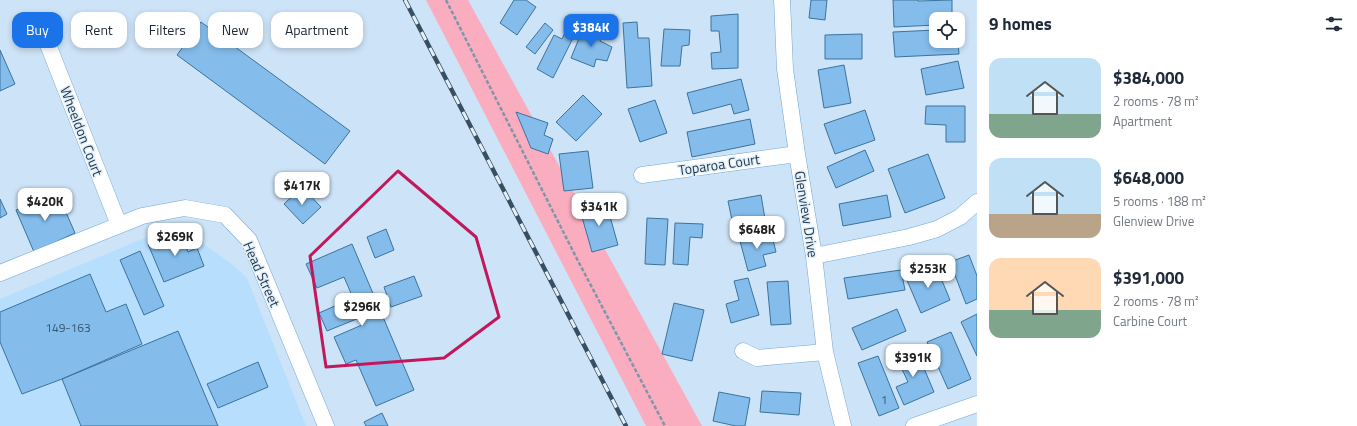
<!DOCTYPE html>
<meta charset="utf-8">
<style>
:root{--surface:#fff;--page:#f2f2f3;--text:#1f2937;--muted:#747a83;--accent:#1a73e8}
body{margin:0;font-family:"Titillium Web",sans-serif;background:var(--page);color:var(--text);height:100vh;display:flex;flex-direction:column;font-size:15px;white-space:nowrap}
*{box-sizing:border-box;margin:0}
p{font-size:13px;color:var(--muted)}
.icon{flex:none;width:22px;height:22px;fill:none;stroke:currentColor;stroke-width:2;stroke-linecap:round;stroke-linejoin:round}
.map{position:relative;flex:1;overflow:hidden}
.panel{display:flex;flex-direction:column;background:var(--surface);width:380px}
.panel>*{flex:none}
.top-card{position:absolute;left:12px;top:12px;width:380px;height:36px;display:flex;gap:8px}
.tools{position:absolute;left:929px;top:12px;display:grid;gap:8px}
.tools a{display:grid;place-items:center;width:36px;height:36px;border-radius:8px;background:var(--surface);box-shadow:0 2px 6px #0003;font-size:20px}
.price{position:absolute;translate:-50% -34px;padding:0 9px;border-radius:8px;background:#fff;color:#222;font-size:13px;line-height:26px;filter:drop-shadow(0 1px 2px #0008)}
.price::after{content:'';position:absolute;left:50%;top:24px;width:12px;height:9px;margin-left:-6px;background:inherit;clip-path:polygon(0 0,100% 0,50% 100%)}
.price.selected{background:var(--accent);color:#fff}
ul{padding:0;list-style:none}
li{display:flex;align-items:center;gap:12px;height:100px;padding:0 12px}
li span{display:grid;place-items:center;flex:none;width:112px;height:80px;border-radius:12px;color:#555}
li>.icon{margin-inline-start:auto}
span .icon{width:48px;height:48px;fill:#fffc;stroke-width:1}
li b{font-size:17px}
h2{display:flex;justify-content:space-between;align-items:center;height:48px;padding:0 12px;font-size:17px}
.pill{padding:0 14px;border-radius:12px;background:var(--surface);box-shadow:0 2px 6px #0003;font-size:14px;line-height:36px}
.pill.selected{background:var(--accent);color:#fff}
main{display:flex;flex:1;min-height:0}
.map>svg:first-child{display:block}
.built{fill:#b8defe}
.green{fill:#faadbf}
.building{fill:#84bdec;stroke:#3b739d}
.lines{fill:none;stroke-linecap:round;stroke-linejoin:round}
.minor-casing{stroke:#70a8d6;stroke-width:17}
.path{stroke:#7f96a9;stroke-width:2.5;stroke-dasharray:4 2;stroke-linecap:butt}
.minor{stroke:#fff;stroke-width:16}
.rail-casing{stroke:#384f62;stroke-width:4.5}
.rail{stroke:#e3eff9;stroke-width:3;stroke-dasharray:9;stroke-linecap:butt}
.marked{fill:none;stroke:#c2185b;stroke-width:3;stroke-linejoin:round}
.labels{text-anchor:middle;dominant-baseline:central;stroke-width:3;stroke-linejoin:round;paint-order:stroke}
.number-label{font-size:12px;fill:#375770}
.street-label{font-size:14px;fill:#1d3547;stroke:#e3eff9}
</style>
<main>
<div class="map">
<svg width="977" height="426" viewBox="0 0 977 426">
<rect width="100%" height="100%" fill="#cde3f7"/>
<path class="built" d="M 183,229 L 233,265 L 247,278 L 306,426 L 0,426 L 0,299 L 149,236 Z"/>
<path class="green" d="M 426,0 L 468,0 L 702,426 L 646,426 Z"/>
<path class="building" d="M 514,0 L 526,0 L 536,7 L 517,35 L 500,23 Z
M 811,0 L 827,0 L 825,20 L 809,18 Z
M 893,0 L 918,0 L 918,1 L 952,0 L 952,19 L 936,19 L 936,25 L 894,27 Z
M 738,14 L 738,68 L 712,69 L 711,53 L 721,52 L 719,31 L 711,31 L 711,16 Z
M 201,22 L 350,131 L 325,164 L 177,55 Z
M 637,22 L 638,38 L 649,38 L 652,86 L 627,88 L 623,23 Z
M 545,23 L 553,30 L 535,54 L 526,47 Z
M 569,24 L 578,28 L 553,78 L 537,69 L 554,35 L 562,39 Z
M 584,26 L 603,35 L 600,41 L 612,47 L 607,61 L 596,59 L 594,67 L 571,58 Z
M 664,29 L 690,30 L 689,45 L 682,46 L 680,66 L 661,66 Z
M 936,30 L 936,41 L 958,41 L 959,54 L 895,57 L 893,32 Z
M 862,34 L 862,59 L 825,59 L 825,35 Z
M 0,50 L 15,84 L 0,91 Z
M 958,61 L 964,88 L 926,95 L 921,69 Z
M 844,65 L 851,103 L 824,108 L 818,70 Z
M 741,79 L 749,110 L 734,114 L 731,104 L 693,114 L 687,93 Z
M 583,95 L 602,114 L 576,141 L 556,122 Z
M 655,100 L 667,133 L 640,142 L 628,109 Z
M 926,106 L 965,106 L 965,142 L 946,142 L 946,125 L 925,124 Z
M 865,110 L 875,140 L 835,154 L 824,124 Z
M 516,112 L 548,123 L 544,135 L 553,139 L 548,154 L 531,148 Z
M 750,119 L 755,144 L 692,157 L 687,132 Z
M 865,150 L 874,171 L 836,188 L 827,167 Z
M 588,151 L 593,188 L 564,191 L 559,154 Z
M 928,154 L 945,198 L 905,213 L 888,169 Z
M 302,187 L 321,207 L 303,224 L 284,204 Z
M 57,192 L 75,233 L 34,252 L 16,210 Z
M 761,195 L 765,219 L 733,225 L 728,201 Z
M 887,195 L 891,217 L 843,226 L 839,204 Z
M 0,199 L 7,214 L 0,218 Z
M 606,202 L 618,245 L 592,252 L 580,210 Z
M 647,218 L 668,219 L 665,265 L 645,264 Z
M 675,223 L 703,224 L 702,238 L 690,237 L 688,265 L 673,264 Z
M 386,229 L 394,250 L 375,258 L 367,237 Z
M 771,232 L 776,252 L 763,255 L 766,266 L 748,271 L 740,241 Z
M 181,234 L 188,252 L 197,248 L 204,266 L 164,282 L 148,244 L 172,235 L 173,238 Z
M 352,244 L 414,390 L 376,406 L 356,360 L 346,364 L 334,337 L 362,325 L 359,318 L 327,331 L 319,313 L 353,298 L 344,277 L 317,288 L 306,264 Z
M 140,251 L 164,306 L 144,315 L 120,260 Z
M 969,255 L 977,276 L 977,299 L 966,304 L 950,262 Z
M 936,266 L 950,300 L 921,313 L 906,278 Z
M 901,270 L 905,290 L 848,299 L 844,278 Z
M 90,274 L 106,312 L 126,304 L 142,344 L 62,379 L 22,394 L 0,342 L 0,312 Z
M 414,276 L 422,296 L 391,307 L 384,287 Z
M 748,278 L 759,315 L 731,323 L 726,304 L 739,300 L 734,281 Z
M 788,281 L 791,324 L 771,325 L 767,282 Z
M 674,303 L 704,310 L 692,361 L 662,354 Z
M 897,309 L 906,331 L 862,350 L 852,328 Z
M 977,314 L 977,356 L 961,322 Z
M 178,331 L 218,426 L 81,426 L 62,379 Z
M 951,332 L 971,379 L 948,389 L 927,342 Z
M 915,347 L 934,392 L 904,405 L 896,387 L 908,382 L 896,356 Z
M 878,356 L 899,408 L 879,416 L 858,363 Z
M 258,362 L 268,387 L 218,408 L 207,384 Z
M 762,391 L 801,393 L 799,415 L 760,412 Z
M 719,392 L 750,398 L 745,426 L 736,426 L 713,421 Z
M 382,413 L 388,426 L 366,426 L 364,422 Z"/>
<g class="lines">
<defs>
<path id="minor" d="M 782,0 L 785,69 L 797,154 L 814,256 L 825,352 L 843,426
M 45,37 L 119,225
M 642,175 L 797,154
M 814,256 L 909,237 L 937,229 L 960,217 L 977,202
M 0,273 L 142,216 L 185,208 L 225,215 L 249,240 L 326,426
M 743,351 L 757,358 L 825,352
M 914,426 L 977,404"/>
</defs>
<use href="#minor" class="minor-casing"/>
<path class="path" d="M 446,0 L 577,259 L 665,426"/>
<use href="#minor" class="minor"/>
<defs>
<path id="rail" d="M 405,0 L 626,426"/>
</defs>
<use href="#rail" class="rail-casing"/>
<use href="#rail" class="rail"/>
</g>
<path class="marked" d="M 398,171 L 476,237 L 499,317 L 444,358 L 326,367 L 310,256 Z"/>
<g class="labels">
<g class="number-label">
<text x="68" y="327">149-163</text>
<text x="884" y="399">1</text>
</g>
<g class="street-label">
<text transform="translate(82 131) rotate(69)">Wheeldon Court</text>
<text transform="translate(719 164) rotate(-8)">Toparoa Court</text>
<text transform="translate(807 214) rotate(81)">Glenview Drive</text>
<text transform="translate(262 274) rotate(66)">Head Street</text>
</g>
</g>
</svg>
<div class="tools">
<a><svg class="icon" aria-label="locate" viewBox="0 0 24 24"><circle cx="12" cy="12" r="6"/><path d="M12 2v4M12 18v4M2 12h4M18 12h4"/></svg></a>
</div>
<b class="price selected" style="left:591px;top:48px">$384K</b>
<b class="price" style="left:302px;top:206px">$417K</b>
<b class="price" style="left:45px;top:222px">$420K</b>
<b class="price" style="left:599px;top:227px">$341K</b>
<b class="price" style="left:757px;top:250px">$648K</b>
<b class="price" style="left:175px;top:257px">$269K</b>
<b class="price" style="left:928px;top:289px">$253K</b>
<b class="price" style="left:362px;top:327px">$296K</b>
<b class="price" style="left:913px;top:378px">$391K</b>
<div class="top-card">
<a class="pill selected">Buy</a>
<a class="pill">Rent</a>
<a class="pill">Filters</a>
<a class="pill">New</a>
<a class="pill">Apartment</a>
</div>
</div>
<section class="panel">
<h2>9 homes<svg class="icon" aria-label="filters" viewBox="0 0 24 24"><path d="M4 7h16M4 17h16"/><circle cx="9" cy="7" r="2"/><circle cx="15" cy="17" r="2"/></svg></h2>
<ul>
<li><span style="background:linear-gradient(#bfe0f5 70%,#7fa58c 0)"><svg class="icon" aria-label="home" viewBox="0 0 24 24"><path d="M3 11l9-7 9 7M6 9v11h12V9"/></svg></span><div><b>$384,000</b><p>2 rooms · 78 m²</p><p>Apartment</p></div></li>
<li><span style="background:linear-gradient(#bfe0f5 70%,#b9a48a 0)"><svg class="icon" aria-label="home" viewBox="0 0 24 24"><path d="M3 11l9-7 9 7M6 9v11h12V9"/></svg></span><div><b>$648,000</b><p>5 rooms · 188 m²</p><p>Glenview Drive</p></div></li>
<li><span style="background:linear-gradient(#ffd9b3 65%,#7fa58c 0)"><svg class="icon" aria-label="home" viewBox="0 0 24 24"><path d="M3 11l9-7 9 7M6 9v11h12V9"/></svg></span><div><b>$391,000</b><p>2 rooms · 78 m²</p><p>Carbine Court</p></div></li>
</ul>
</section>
</main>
